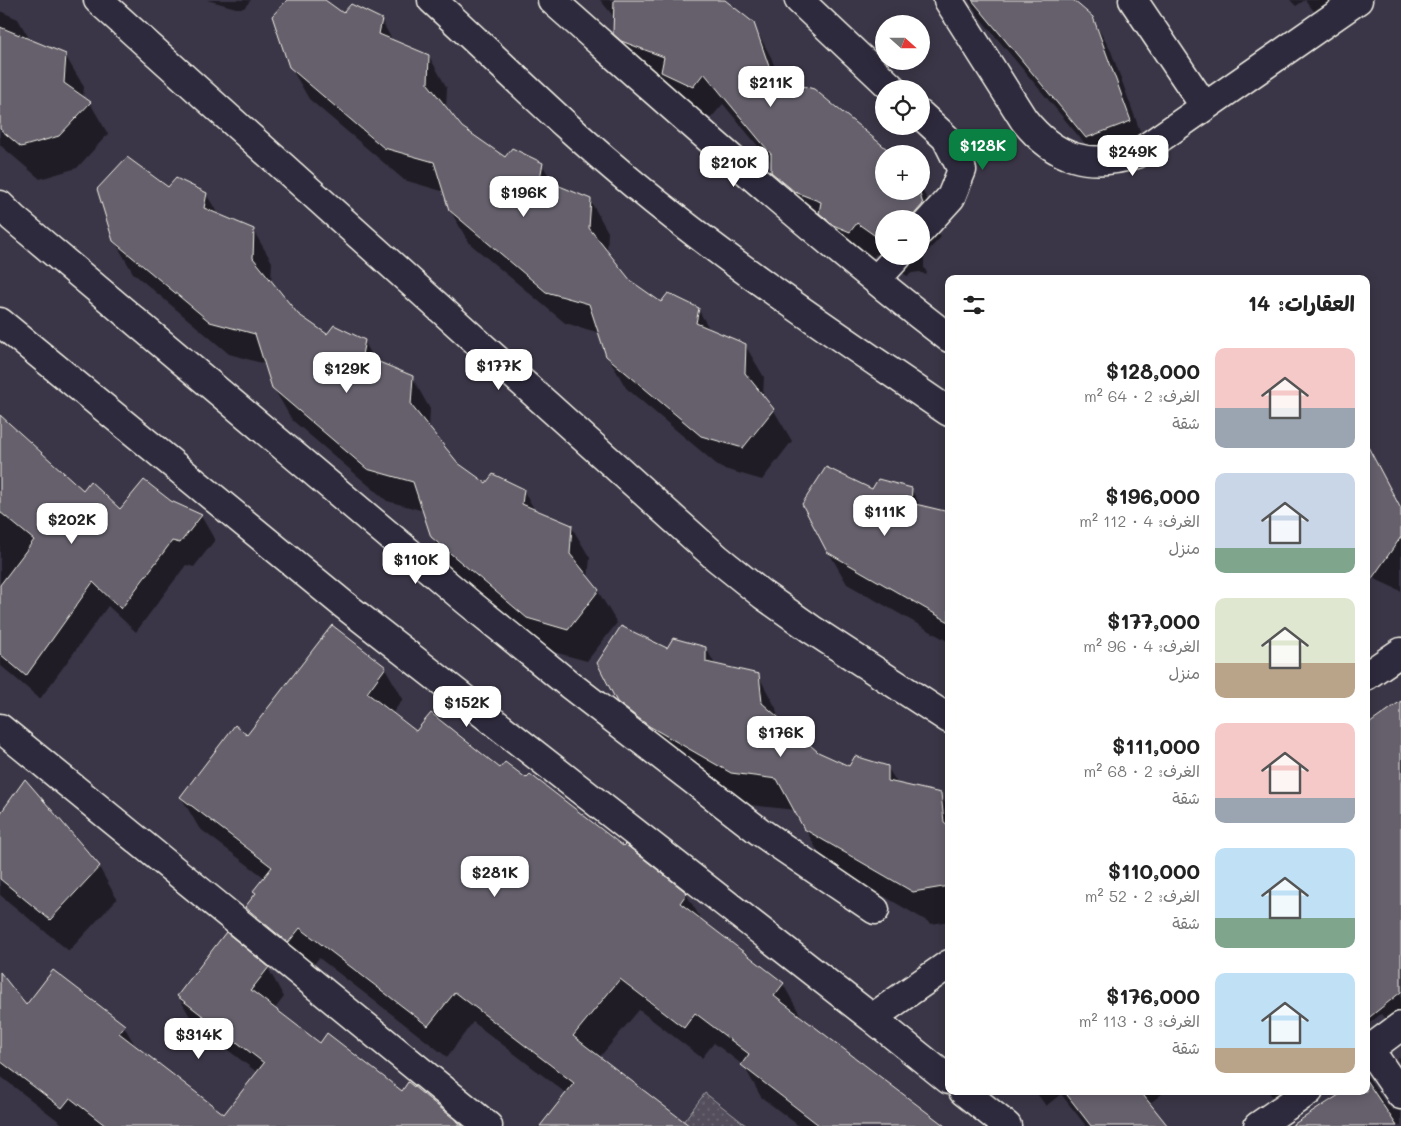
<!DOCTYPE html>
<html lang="ar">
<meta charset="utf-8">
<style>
:root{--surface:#fff;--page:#f6f6f6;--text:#222;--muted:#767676;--accent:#0b8043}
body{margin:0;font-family:Mali,"Playpen Sans Arabic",sans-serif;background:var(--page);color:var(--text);direction:rtl;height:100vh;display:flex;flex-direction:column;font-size:19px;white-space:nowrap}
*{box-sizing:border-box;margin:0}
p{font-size:16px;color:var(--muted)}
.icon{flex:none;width:28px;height:28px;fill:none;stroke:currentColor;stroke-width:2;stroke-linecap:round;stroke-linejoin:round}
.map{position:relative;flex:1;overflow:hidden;direction:ltr}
.drawer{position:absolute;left:945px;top:275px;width:425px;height:820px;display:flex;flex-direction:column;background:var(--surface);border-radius:10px;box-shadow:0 2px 12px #0003;direction:rtl}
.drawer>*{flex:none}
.needle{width:32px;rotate:111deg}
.tools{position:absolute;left:875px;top:15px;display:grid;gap:10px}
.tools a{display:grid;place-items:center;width:55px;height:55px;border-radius:50%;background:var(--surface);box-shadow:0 2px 12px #0003;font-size:25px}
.price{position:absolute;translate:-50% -42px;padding:0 11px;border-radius:10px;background:#fff;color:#222;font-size:16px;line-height:32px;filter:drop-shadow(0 1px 2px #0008)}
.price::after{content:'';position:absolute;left:50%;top:30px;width:15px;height:11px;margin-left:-8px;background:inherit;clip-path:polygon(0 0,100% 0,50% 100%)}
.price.selected{background:var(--accent);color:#fff}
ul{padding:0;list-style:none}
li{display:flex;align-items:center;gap:15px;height:125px;padding:0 15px}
li span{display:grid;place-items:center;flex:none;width:140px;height:100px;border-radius:10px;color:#555}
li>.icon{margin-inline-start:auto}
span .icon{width:60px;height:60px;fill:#fffc;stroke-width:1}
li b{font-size:21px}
h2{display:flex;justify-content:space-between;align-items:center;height:60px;padding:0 15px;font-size:21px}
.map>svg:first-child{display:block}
.grass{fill:url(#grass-dots);stroke:#a4a0a2}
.shadow{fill:#0007;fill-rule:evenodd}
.building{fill:#65616c;stroke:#f4f1e8}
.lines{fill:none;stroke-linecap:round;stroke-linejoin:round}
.minor-casing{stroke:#f4f1e8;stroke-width:31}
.minor{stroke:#2f2a3d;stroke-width:28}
</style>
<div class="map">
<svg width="1401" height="1126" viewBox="0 0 1401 1126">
<defs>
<pattern id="grass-dots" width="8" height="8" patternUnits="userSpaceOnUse" patternTransform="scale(1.25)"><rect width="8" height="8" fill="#534e5c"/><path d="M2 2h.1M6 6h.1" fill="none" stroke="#6c6873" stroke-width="1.8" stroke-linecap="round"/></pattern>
</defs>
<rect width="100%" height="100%" fill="#3b3647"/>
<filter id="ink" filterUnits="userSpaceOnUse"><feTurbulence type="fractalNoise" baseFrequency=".02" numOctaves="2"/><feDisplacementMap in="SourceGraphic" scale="10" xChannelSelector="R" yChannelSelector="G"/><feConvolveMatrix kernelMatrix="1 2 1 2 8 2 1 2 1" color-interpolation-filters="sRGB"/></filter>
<g filter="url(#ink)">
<path class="grass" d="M 705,1093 L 747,1126 L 680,1126 Z"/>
<path class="shadow" d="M 207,0 L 251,0 L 244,8 L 236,8 Z
M 289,0 L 323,0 L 344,15 L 381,20 L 393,41 L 429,56 L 447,88 L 446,109 L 461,128 L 505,158 L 542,164 L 554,185 L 590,200 L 608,232 L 607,253 L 631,282 L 661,303 L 698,309 L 710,330 L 745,345 L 764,377 L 763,397 L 773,409 L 792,441 L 762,480 L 721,468 L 626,388 L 607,355 L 600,333 L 565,323 L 469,243 L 450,210 L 445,192 L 404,180 L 309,99 L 290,66 Z
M 600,0 L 723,0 L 753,24 L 771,57 L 780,81 L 884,154 L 884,191 L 921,191 L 921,188 L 929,202 L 941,237 L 927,252 L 924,259 L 924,267 L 927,273 L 926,275 L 920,272 L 912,273 L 907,276 L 876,254 L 868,264 L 791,204 L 772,171 L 772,163 L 723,104 L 711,118 L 681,104 L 669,83 L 641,73 L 633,66 L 615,33 L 615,18 ZM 884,219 L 921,219 L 921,256 L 884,256 Z
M 969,0 L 1071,0 L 1092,18 L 1111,51 L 1148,153 L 1106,169 L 979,17 Z
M 1290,0 L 1305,0 L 1296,6 Z
M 1305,0 L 1366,0 L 1332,34 Z
M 0,11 L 18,19 L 30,40 L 65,55 L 84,87 L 83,98 L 90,103 L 108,134 L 77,168 L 40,179 L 0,145 Z
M 169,188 L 206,194 L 219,215 L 253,230 L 272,262 L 271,282 L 297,315 L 327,336 L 364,341 L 376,362 L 412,377 L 430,409 L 429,430 L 457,464 L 486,485 L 523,490 L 536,512 L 571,526 L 590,558 L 588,579 L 598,591 L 617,623 L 587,661 L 546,650 L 451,570 L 432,537 L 424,511 L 387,501 L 292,420 L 273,387 L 265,364 L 229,354 L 133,273 L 114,240 Z
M 0,417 L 83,491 L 120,510 L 171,502 L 201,516 L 215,540 L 194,567 L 186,565 L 136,632 L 108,606 L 40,699 L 0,665 Z
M 1383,478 L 1401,508 L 1401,591 L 1366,575 Z
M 911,489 L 921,507 L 949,513 L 949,642 L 847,584 L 828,551 L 873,491 Z
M 706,648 L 716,666 L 758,675 L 776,708 L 778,719 L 817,753 L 849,768 L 887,767 L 898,784 L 940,794 L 949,810 L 949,921 L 932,924 L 823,861 L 795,810 L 750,805 L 668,758 L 637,734 L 618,701 L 668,650 Z
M 385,668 L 403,699 L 392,714 L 417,732 L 500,770 L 623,848 L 625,846 L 686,894 L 703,922 L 783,984 L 801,1016 L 799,1017 L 942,1126 L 799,1126 L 761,1097 L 744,1066 L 714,1043 L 702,1058 L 639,1010 L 599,1058 L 680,1126 L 559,1126 L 567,1094 L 473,1022 L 447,1057 L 319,958 L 307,973 L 264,939 L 246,908 L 257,894 L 255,891 L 265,878 L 199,828 L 181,797 L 248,736 Z
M 1401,702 L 1401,1039 L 1381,1014 L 1366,1026 L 1366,728 Z
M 0,816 L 99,867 L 117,899 L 69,951 L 0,895 Z
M 268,968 L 284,997 L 274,1010 L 320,1045 L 461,1126 L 65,1126 L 0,1076 L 0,974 L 26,1007 L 124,1026 L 137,1049 L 224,1116 L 258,1073 L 195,1025 L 178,996 Z
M 1401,1057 L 1401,1067 L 1397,1059 Z
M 1368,1077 L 1387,1105 L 1393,1110 L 1401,1111 L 1401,1126 L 1293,1126 L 1366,1091 L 1366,1079 Z
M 1035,1091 L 1161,1091 L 1162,1094 L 1149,1104 L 1166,1126 L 1086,1126 L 1061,1094 L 1046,1106 Z
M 1268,1091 L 1284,1091 L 1274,1099 Z"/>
<path class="building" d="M 287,0 L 325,0 L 343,13 L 351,4 L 382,19 L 379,34 L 429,55 L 428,84 L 462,127 L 505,157 L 512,148 L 543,163 L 540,178 L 591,199 L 589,228 L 631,281 L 661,302 L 668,293 L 699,308 L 696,323 L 746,344 L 745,373 L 774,409 L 743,448 L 701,436 L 606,356 L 589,304 L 546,292 L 449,210 L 434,162 L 384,148 L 289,67 L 272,16 Z
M 614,0 L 725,0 L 754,23 L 773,78 L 814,89 L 893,154 L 884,154 L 884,191 L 919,191 L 923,204 L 910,219 L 884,219 L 884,242 L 857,223 L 850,232 L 833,225 L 819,213 L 821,202 L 795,192 L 771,172 L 771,154 L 704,73 L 693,87 L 661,72 L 664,57 L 621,41 L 613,34 Z
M 972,0 L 1073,0 L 1093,17 L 1131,121 L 1086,138 Z
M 0,27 L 66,54 L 64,83 L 91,102 L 59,136 L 21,147 L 0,129 Z
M 127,157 L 168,187 L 176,178 L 207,193 L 204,208 L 254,229 L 253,258 L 298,314 L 327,334 L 334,325 L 365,340 L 362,355 L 413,376 L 411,405 L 458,463 L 486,483 L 493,474 L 524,489 L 522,504 L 572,525 L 570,554 L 599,590 L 568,630 L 527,618 L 431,537 L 413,482 L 367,469 L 272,388 L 255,334 L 210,322 L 113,241 L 97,189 Z
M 0,415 L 83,490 L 90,481 L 120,509 L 144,480 L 171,501 L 202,515 L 180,543 L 172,541 L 121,609 L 93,582 L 26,676 L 0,654 L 0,585 L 34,540 L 0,512 Z
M 1366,443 L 1401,509 L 1401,537 L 1366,587 Z
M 826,467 L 872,489 L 878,479 L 912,488 L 911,503 L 949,512 L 949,622 L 827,552 L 802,504 Z
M 332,625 L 386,667 L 367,693 L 416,731 L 431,713 L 500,768 L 505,762 L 526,778 L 530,774 L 623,846 L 625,844 L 687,893 L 680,903 L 784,983 L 774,996 L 945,1126 L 820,1126 L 741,1065 L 749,1054 L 695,1013 L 684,1028 L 620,979 L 573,1036 L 690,1126 L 540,1126 L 574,1083 L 455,992 L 428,1026 L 300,928 L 288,943 L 245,907 L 256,893 L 253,891 L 272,867 L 180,797 L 235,725 L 247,735 Z
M 621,626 L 667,648 L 673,638 L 706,647 L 706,662 L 759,674 L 762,703 L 818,752 L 849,766 L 855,756 L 888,766 L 888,781 L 941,793 L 944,822 L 949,826 L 949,886 L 913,892 L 804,829 L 777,779 L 731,773 L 649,726 L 617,702 L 597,663 Z
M 1401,701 L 1401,992 L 1366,1020 L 1366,726 Z
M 25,779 L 100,866 L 50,920 L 0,879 L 0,814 Z
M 226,932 L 269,967 L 251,990 L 320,1043 L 327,1033 L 402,1091 L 408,1082 L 463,1126 L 106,1126 L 70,1098 L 62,1108 L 0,1061 L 0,972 L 26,1005 L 53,970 L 125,1025 L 119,1033 L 224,1114 L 264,1063 L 177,996 Z
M 1366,1080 L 1397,1126 L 1291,1126 L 1345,1091 L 1366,1091 Z
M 1064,1091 L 1140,1091 L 1168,1126 L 1091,1126 Z"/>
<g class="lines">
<defs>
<path id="minor" d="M 98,0 L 717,558 L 763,595 L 811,629 L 949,719
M 432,0 C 500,62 565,128 636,186 C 735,268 843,339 949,412
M 552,0 C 682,115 811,232 949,338
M 799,0 L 893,89
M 948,0 L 1024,120 C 1055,159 1089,169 1137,154 L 1358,0
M 1133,0 L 1205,107
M 921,115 L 946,138 L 962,170 L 951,197 L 921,230
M 0,205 L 13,218 L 468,602 L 570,685 L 759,831 L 875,910
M 876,280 L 898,256
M 0,322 L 343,604 L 872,1018 L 949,964
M 1366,676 L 1401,652
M 0,728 L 488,1126
M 872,1018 L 949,1080
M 1370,1050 L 1401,1095
M 1366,1052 L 1401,1026
M 963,1091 L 1007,1126
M 1258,1126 L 1309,1091"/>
</defs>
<use href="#minor" class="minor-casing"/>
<use href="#minor" class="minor"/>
</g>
</g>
</svg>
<div class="tools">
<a><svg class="needle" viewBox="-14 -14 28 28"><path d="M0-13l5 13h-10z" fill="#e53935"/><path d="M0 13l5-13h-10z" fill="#767676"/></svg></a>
<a><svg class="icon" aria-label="locate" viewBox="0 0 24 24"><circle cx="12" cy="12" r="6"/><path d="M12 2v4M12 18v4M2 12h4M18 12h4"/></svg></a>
<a>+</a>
<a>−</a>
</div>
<b class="price" style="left:771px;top:108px">$211K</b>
<b class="price selected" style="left:983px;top:171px">$128K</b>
<b class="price" style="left:1133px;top:177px">$249K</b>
<b class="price" style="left:734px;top:188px">$210K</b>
<b class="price" style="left:524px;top:218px">$196K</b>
<b class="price" style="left:499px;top:391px">$177K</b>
<b class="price" style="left:347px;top:394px">$129K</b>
<b class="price" style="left:885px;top:537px">$111K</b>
<b class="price" style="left:72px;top:545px">$202K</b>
<b class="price" style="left:416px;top:585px">$110K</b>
<b class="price" style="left:467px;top:728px">$152K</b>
<b class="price" style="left:781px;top:758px">$176K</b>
<b class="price" style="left:495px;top:898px">$281K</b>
<b class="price" style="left:199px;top:1060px">$314K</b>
<section class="drawer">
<h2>العقارات: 14<svg class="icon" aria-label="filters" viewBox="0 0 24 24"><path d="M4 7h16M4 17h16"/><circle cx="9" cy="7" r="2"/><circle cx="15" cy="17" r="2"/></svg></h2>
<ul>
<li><span style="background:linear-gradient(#f6c9c9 60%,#9aa5b1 0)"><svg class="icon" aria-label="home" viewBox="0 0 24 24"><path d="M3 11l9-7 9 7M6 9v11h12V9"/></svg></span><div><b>$128,000</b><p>الغرف: 2 · 64 m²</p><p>شقة</p></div></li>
<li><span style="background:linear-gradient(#c9d6e8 75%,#7fa58c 0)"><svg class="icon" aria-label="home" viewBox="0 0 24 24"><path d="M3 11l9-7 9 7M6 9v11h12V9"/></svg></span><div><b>$196,000</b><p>الغرف: 4 · 112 m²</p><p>منزل</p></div></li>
<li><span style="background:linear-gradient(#dfe7d0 65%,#b9a48a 0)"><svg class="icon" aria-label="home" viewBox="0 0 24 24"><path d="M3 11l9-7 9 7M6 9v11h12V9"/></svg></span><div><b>$177,000</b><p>الغرف: 4 · 96 m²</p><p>منزل</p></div></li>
<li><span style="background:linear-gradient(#f6c9c9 75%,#9aa5b1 0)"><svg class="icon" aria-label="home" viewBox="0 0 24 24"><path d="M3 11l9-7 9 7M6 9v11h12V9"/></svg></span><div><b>$111,000</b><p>الغرف: 2 · 68 m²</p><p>شقة</p></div></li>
<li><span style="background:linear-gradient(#bfe0f5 70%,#7fa58c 0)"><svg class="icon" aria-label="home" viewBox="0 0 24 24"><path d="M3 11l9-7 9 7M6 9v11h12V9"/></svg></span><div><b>$110,000</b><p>الغرف: 2 · 52 m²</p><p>شقة</p></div></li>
<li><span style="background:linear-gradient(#bfe0f5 75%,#b9a48a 0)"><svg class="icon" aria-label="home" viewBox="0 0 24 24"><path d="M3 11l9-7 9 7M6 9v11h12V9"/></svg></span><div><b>$176,000</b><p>الغرف: 3 · 113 m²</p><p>شقة</p></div></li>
</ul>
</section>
</div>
